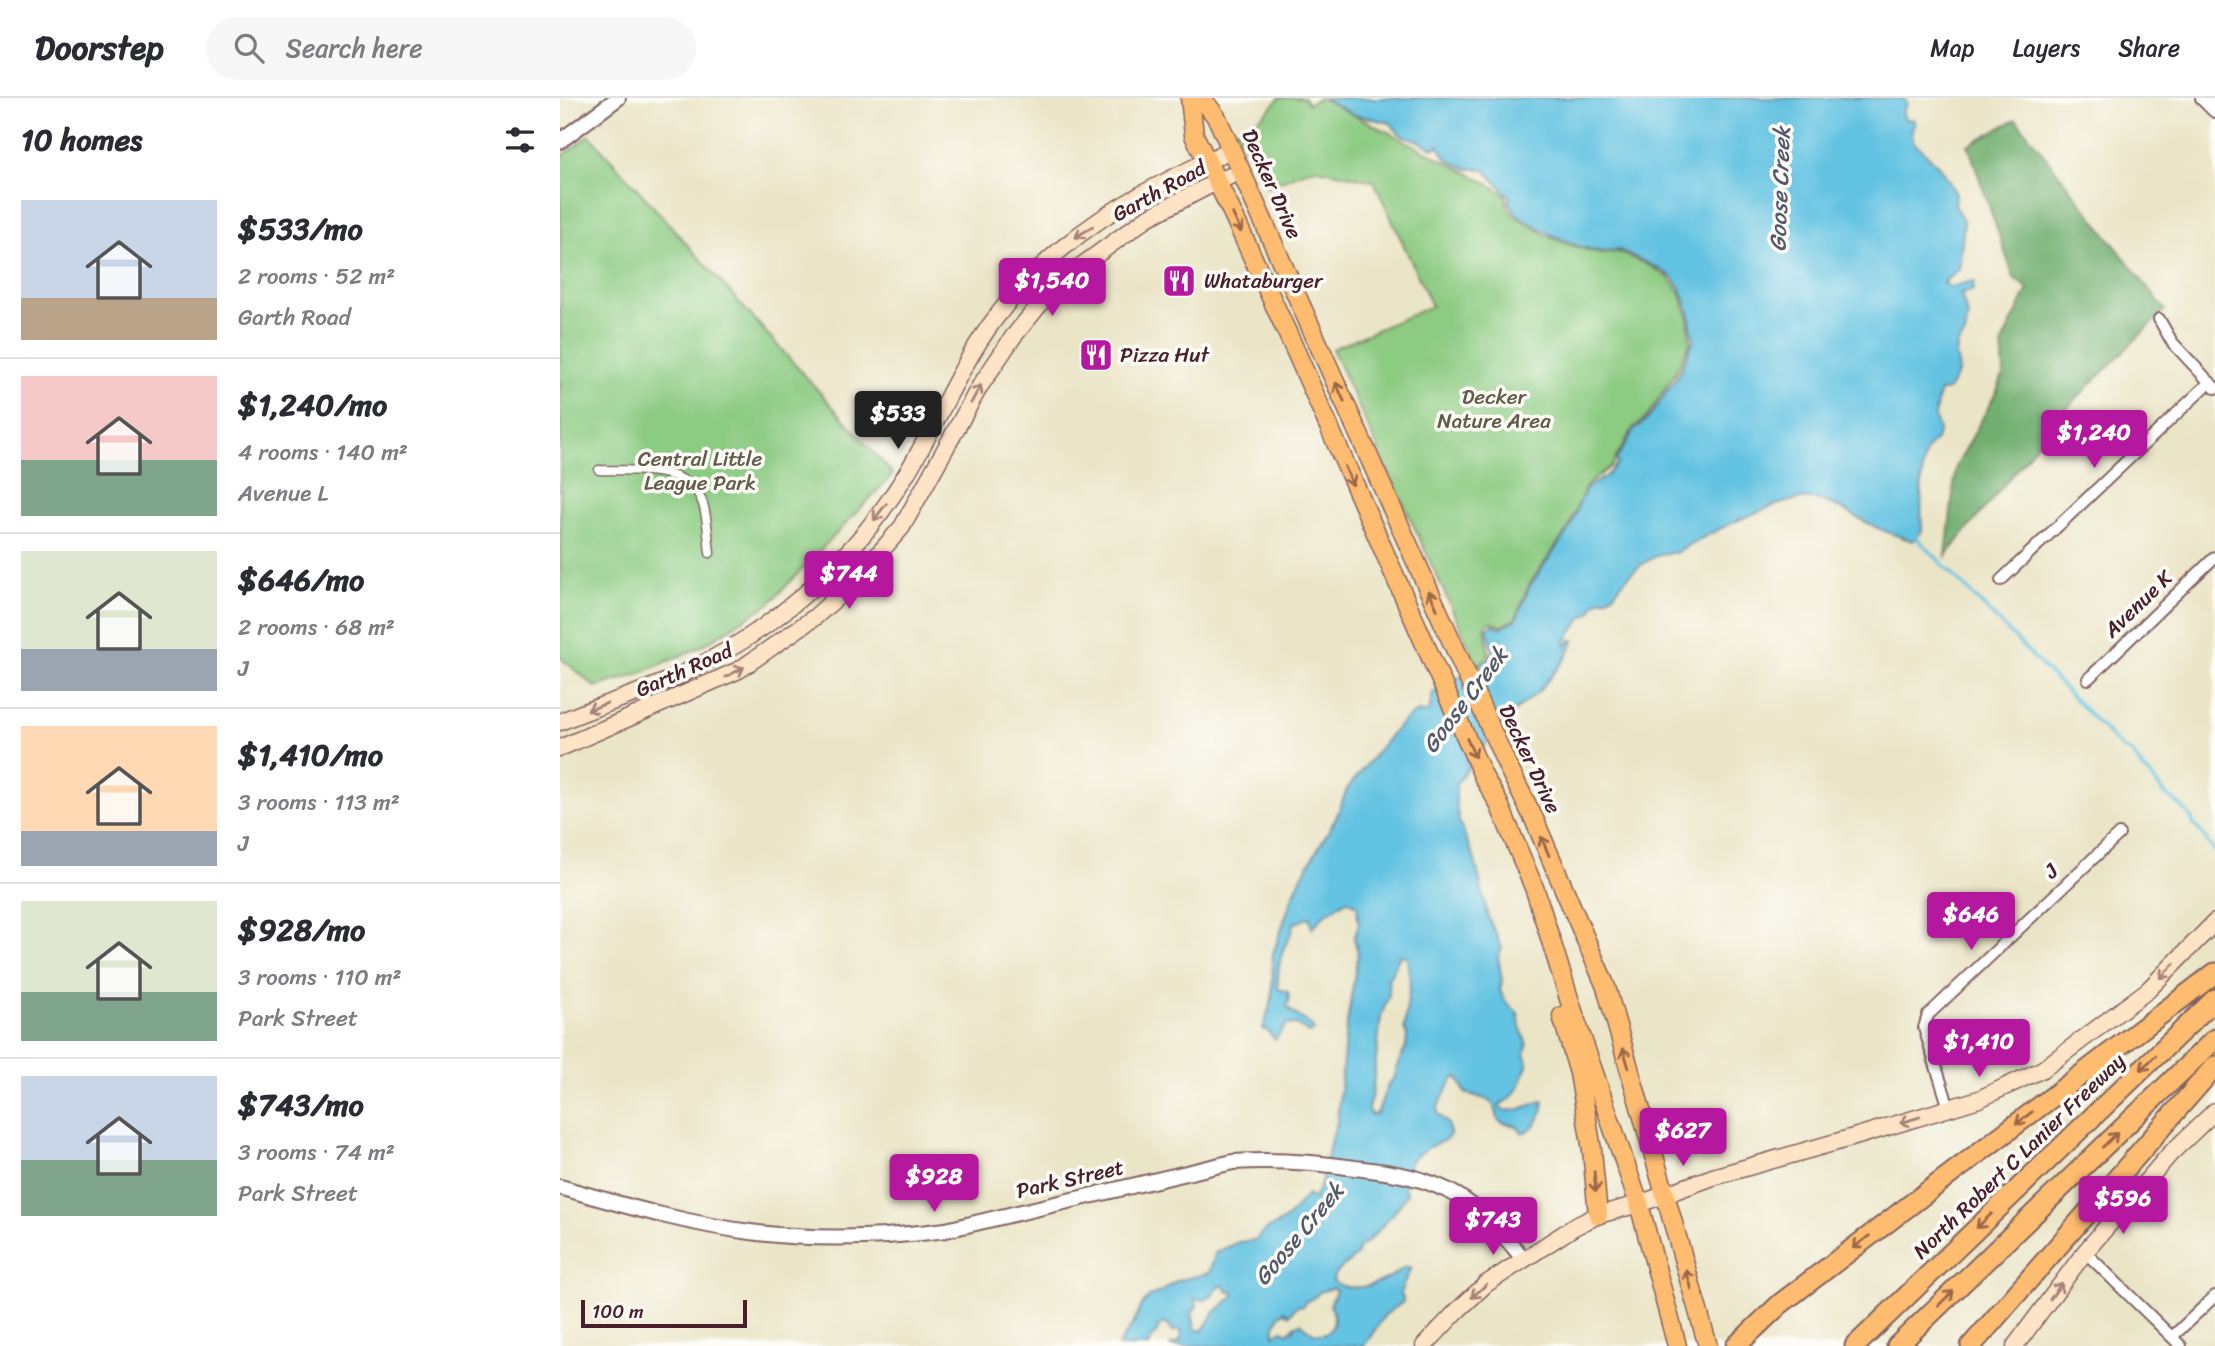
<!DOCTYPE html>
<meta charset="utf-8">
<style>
:root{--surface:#fff;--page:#f7f7f7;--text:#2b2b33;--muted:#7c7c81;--line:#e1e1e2;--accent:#b5179e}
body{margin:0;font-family:Sriracha,sans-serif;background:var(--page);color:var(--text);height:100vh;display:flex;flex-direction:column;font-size:26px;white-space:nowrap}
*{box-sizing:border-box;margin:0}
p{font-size:23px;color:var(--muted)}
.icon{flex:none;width:38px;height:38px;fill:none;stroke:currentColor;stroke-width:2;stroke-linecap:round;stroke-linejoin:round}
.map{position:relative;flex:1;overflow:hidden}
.sheet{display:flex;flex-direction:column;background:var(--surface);width:560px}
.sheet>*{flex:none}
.scale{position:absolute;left:21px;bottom:18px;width:166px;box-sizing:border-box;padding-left:7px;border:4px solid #4a1f2b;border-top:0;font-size:19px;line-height:24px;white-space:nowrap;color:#4a1f2b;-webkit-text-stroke:5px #fdfcf7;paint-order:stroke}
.price{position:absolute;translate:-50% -60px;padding:0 16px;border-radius:7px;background:var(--accent);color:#fff;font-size:23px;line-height:46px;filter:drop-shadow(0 2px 4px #0008)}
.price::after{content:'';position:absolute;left:50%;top:42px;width:21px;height:16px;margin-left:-10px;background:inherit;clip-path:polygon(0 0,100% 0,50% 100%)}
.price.selected{background:#222;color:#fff}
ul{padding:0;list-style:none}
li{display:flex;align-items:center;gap:21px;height:175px;padding:0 21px}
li+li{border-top:2px solid var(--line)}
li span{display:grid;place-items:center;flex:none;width:196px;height:140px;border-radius:0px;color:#555}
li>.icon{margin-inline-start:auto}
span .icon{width:84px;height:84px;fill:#fffc;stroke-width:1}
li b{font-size:30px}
h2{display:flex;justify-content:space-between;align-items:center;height:84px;padding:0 21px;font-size:30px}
header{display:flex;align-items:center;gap:42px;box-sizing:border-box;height:98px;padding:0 35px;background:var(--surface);border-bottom:2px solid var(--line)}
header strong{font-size:33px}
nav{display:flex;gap:38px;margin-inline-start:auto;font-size:24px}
.search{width:490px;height:63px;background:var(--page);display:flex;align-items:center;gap:18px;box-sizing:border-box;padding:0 24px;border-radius:38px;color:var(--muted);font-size:26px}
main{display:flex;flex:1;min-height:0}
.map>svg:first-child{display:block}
.green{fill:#8ccb82;stroke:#6b7556;stroke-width:2}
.forest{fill:#71af70;stroke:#5e674e;stroke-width:2}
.water{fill:#64c3e2;stroke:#577186;stroke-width:2;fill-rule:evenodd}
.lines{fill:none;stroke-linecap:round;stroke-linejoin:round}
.stream{stroke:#64c3e2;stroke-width:3.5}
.pedestrian-casing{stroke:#826462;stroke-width:11}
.minor-casing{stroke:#826462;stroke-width:14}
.tertiary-casing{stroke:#826462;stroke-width:18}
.secondary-casing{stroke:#826462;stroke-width:19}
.primary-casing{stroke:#826462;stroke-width:21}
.motorway-casing{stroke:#826462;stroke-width:23}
.pedestrian{stroke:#fff;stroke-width:8}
.minor{stroke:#fff;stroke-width:10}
.tertiary{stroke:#fff;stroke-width:14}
.secondary{stroke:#fee4c6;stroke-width:16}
.primary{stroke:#fdbc70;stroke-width:18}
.motorway{stroke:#fdbc70;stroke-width:19}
.oneway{stroke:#9b664a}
.oneway2{stroke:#a48278}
.labels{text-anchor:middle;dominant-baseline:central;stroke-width:7;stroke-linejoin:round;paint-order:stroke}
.street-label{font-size:21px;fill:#4a1f2b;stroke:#fdfcf7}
.poi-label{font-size:21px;fill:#4a1f2b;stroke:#fdfcf7;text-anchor:start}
.park-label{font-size:21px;fill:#615b49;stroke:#fdfcf7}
.water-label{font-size:23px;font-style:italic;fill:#53586b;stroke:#fdfcf7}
</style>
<header>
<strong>Doorstep</strong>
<div class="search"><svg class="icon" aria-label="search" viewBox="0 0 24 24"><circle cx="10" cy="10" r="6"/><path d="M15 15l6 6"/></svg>Search here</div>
<nav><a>Map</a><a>Layers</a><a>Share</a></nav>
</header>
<main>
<section class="sheet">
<h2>10 homes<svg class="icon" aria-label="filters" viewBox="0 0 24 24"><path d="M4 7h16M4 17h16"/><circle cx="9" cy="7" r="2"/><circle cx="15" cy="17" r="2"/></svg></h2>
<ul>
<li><span style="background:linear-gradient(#c9d6e8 70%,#b9a48a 0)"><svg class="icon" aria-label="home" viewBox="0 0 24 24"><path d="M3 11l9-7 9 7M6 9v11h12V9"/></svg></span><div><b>$533/mo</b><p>2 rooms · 52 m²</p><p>Garth Road</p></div></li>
<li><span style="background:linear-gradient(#f6c9c9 60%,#7fa58c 0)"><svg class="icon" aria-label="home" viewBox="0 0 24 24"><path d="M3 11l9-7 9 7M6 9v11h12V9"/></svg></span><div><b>$1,240/mo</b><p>4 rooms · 140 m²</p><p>Avenue L</p></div></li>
<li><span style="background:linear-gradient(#dfe7d0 70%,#9aa5b1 0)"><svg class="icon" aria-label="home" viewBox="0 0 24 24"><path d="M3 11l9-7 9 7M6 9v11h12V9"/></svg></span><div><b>$646/mo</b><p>2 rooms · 68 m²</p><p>J</p></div></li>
<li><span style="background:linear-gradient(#ffd9b3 75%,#9aa5b1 0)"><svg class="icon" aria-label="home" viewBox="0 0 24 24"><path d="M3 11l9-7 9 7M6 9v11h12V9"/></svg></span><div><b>$1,410/mo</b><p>3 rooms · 113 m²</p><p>J</p></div></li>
<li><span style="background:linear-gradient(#dfe7d0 65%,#7fa58c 0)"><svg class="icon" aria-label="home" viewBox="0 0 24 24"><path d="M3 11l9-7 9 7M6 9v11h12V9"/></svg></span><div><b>$928/mo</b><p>3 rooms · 110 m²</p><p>Park Street</p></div></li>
<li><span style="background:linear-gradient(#c9d6e8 60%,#7fa58c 0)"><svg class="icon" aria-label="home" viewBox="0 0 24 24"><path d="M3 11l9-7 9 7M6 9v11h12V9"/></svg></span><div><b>$743/mo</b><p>3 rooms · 74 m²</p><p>Park Street</p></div></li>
</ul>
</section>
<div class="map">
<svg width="1655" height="1248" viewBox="0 0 1655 1248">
<rect width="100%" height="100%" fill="#fdfcf7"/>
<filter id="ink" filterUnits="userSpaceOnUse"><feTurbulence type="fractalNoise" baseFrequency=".0143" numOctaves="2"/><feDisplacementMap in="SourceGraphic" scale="14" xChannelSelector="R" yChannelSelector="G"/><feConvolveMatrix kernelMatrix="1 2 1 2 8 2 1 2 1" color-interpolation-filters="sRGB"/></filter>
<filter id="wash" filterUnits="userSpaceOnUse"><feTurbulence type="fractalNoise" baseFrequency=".00686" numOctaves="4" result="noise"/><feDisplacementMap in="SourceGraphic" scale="28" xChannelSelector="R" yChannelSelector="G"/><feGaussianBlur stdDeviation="1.57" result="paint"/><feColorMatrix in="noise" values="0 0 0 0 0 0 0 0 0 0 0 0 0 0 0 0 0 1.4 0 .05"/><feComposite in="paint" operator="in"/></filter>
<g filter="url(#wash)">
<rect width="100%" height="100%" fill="#ebe5c7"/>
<path class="green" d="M 719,0 L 744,0 L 748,6 L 759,0 L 763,1 L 924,83 L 946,97 L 947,108 L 954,117 L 986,137 L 1010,147 L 1038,155 L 1059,154 L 1092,169 L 1108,179 L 1120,194 L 1128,218 L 1130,245 L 1115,275 L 1087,319 L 1073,330 L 1052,367 L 1026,388 L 1008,431 L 970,485 L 955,521 L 942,528 L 931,524 L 925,528 L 929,557 L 918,567 L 772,251 L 872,208 L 814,83 L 754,70 L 707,88 L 675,32 C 693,26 708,16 719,0 Z
M 29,37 L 333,376 L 210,505 L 140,549 L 76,577 L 35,589 L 0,559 L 0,60 Z"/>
<path class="forest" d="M 1456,21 L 1605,212 L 1503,314 L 1386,458 L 1396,369 L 1437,293 L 1444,274 L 1442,245 L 1468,191 L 1454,180 L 1408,47 Z"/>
<path class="water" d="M 763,0 L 1344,0 L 1347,6 L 1343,12 L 1344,20 L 1348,22 L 1353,21 L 1355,25 L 1352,31 L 1353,43 L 1383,73 L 1396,96 L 1395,108 L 1404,124 L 1399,171 L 1383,185 L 1390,189 L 1413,183 L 1414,184 L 1413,192 L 1401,196 L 1408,219 L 1405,236 L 1397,248 L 1396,257 L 1399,273 L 1388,292 L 1380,293 C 1378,297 1375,314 1375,319 C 1375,324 1379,328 1379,334 C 1378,343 1371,345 1367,352 C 1360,364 1361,417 1362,433 L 1353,443 C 1341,439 1329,435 1318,430 C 1297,420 1276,405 1254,401 C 1225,395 1142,439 1115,455 C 1094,453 1073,472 1060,488 C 1058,490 1056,494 1054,496 C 1041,506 1039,494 1030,515 L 1022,520 L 1005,544 L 1006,548 L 1011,542 L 1014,542 L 1006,560 L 978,594 L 945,621 L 896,686 L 896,707 L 899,724 L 915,762 L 928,819 L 942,850 L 938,859 L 942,883 L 940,892 L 944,902 L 958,915 L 960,928 L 967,947 L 965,955 L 968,964 L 960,987 L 950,1001 L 939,1007 L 942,1012 C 959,1015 968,1006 984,1003 C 983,1016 975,1032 962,1035 L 957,1028 L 943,1025 L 938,1022 C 936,999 923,1001 905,995 L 898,979 L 893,981 L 878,1008 L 878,1016 L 888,1026 L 890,1036 L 887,1041 L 869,1049 L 851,1062 L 844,1089 L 847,1096 C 840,1108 810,1145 798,1150 L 797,1157 L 774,1177 L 773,1183 C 794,1198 826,1184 845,1169 L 851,1169 L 840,1195 L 843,1199 L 843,1204 L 825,1217 L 804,1248 L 692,1248 L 689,1245 L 685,1248 L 609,1248 L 621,1243 L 620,1236 L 622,1233 L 618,1232 L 612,1234 L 610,1229 L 604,1225 L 599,1228 C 597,1238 590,1240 589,1248 L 558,1248 L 575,1223 L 581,1208 L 590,1198 L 602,1193 L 617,1183 L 649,1175 L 656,1154 L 679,1144 L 696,1142 C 704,1128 718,1129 728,1119 C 736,1112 739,1103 748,1097 L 754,1101 L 761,1086 L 771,1042 L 777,1024 L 786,932 L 798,855 L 794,840 L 799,826 C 796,819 799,813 797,807 L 787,802 L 764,817 L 752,830 L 750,819 L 733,826 C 734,835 726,843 723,852 C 719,864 717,879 718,891 L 728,894 L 729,905 L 726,907 C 731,918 748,920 754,932 L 749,935 L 735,926 L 726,927 L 715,942 L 709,934 L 703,931 L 712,900 L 713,856 L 732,800 L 743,776 L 776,720 L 787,691 L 833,634 L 845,622 L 857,614 L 863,615 L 869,613 L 873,595 L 930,561 L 933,553 L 927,530 L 933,527 L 941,530 L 956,522 L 970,488 L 1012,427 L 1019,405 L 1027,390 L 1046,378 L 1058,365 L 1056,362 L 1075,331 L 1089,320 L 1119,275 L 1129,252 L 1133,242 L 1129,213 L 1121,191 L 1113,180 L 1102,172 L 1060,152 L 1038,153 L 1018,148 L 990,136 L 959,118 L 949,105 L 950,99 L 927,74 L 922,71 L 908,71 L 894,65 L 887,61 L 878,47 L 875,50 C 867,49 866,46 859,43 C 843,36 843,43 831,25 L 792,16 ZM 841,857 L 847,858 L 850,886 L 844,930 L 847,937 L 846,949 L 837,968 L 835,979 L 828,986 L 817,1016 L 811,1017 L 808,1010 L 812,996 L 821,918 L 829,897 L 828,880 C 835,873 835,863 841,857 ZM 663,1187 L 668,1194 L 674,1193 L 673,1199 L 656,1213 L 642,1233 L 635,1231 L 632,1214 L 637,1208 L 635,1201 L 646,1202 L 653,1197 L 656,1190 ZM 773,1190 L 776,1193 L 770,1207 C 776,1217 776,1235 761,1236 C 753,1237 745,1230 741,1225 L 734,1228 L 734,1232 L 731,1231 L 729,1235 L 722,1232 L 714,1237 L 714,1231 L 720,1216 L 722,1216 L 724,1213 L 729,1217 L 737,1208 L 743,1208 L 744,1205 L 756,1198 L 759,1194 Z"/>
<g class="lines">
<path class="stream" d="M 1356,439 L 1563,651 L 1572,655 L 1583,671 L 1589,676 L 1605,696 L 1623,710 L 1632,721 L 1633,726 C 1642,733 1647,745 1655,754"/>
</g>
</g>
<g filter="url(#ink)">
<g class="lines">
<defs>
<path id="pedestrian" d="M 39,372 C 73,374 130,365 143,406 C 148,421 148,440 150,455"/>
<path id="minor" d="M 1599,221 L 1612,244 L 1655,290
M 1441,482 L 1650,284
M 1528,581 L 1655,459
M 1389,1010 L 1364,930 L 1368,917 L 1559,736
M 1525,1154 L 1621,1248
M 1612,1239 L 1655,1198"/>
<path id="tertiary" d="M 1643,0 L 1655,12
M 0,43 L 58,0
M 0,1089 C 65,1108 131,1127 198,1135 C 258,1142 326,1140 386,1132 L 673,1064 C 715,1061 754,1064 795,1070 C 831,1074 866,1079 898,1098 C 924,1114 943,1137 963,1160"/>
<path id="secondary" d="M 0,624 C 36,608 73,598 109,582 C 175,553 235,511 284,458 C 307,434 328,406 345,378 C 377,327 398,270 434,222 C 472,170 526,127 582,96 C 611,80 642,66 672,51
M 0,650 L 179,572 L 255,519 L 294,484 L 342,429 L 420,288 L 453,239 L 480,206 L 506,179 L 587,120 L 656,84 L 682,73
M 864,1248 L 896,1214 L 926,1186 L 1014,1129 L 1038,1117 L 1079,1106 L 1153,1079 L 1301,1037 L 1419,1001 L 1483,971 L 1588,892 L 1655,824
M 1455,1248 L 1525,1154 L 1610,1056 L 1655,1013"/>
<path id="primary" d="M 630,0 L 634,37 L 671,112 L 736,254 L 924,680 L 938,704 L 975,792 L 1017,926 L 1079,1106 L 1117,1248
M 642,0 L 657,20 L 948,669 L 974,721 L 1046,889 L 1148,1248
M 1002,918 L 1019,975 L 1032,1052 L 1038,1117"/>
<path id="motorway" d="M 1176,1248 L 1220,1206 L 1655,875
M 1295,1248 L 1655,901
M 1337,1248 L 1655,941
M 1411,1248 L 1655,968"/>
</defs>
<use href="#pedestrian" class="pedestrian-casing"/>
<use href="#minor" class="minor-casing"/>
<use href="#tertiary" class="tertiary-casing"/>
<use href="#secondary" class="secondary-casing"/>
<use href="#primary" class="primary-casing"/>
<use href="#motorway" class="motorway-casing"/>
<use href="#pedestrian" class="pedestrian"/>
<use href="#minor" class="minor"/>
<use href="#tertiary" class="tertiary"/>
<use href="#secondary" class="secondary"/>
<use href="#primary" class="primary"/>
<use href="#motorway" class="motorway"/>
</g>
<defs><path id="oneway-shaft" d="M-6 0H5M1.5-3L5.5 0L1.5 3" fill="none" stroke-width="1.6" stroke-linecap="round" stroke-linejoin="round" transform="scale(1.75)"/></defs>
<g class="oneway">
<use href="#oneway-shaft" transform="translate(677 125) rotate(65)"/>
<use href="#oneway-shaft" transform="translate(780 294) rotate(-114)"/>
<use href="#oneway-shaft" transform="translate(789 378) rotate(66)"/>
<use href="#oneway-shaft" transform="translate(873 502) rotate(-114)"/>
<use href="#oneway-shaft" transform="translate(911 650) rotate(66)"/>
<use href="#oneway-shaft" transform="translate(985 748) rotate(-113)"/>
<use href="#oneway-shaft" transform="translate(1066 960) rotate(-106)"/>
<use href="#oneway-shaft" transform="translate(1588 965) rotate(136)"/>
<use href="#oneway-shaft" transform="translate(1464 1020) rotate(143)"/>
<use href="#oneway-shaft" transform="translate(1550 1042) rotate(-44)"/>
<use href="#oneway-shaft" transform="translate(1035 1084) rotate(85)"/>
<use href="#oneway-shaft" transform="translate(1424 1123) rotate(136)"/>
<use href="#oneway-shaft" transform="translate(1301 1144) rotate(143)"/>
<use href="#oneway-shaft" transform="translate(1129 1182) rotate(-106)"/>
<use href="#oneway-shaft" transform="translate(1386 1200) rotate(-44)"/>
</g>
<g class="oneway2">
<use href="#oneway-shaft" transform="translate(524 134) rotate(147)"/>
<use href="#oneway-shaft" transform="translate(416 296) rotate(-61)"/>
<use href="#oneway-shaft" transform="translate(320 414) rotate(127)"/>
<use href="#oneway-shaft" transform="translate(175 574) rotate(-28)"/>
<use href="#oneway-shaft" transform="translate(37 609) rotate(159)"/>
<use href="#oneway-shaft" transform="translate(1607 873) rotate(135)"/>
<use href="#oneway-shaft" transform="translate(1350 1022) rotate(163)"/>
<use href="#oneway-shaft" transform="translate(919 1193) rotate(138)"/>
<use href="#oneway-shaft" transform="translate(1496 1193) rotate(-54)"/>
</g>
</g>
<defs>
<symbol id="restaurant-square" viewBox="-11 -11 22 22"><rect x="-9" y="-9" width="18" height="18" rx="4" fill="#b5179e" stroke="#fdfcf7"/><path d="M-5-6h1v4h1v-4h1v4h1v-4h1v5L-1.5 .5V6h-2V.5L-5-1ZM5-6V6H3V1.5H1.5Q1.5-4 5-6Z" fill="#fff"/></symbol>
</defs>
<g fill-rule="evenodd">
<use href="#restaurant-square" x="600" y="164" width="38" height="38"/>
<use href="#restaurant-square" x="517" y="238" width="38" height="38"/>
</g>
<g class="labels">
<g class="street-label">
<text transform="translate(712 86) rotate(66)">Decker Drive</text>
<text transform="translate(599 93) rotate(-29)">Garth Road</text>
<text transform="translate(1578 506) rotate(-44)">Avenue K</text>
<text transform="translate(124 572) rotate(-24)">Garth Road</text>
<text transform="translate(970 661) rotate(65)">Decker Drive</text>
<text transform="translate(1491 773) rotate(-43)">J</text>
<text transform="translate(1459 1058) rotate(-44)">North Robert C Lanier Freeway</text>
<text transform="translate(510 1081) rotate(-13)">Park Street</text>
</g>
<g class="poi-label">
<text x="644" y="183">Whataburger</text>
<text x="560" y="257">Pizza Hut</text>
</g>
<g class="park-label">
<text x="934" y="299">Decker<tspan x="934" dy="24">Nature Area</tspan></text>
<text x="140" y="361">Central Little<tspan x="140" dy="24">League Park</tspan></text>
</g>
<g class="water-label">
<text transform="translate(1220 91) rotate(-88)">Goose Creek</text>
<text transform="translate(905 602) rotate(-53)">Goose Creek</text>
<text transform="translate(739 1136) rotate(-50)">Goose Creek</text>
</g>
</g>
</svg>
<div class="scale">100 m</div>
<b class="price" style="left:492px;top:220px">$1,540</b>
<b class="price selected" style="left:338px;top:353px">$533</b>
<b class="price" style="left:1534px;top:372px">$1,240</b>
<b class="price" style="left:289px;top:513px">$744</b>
<b class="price" style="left:1411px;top:854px">$646</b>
<b class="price" style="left:1419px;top:981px">$1,410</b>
<b class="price" style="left:1123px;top:1070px">$627</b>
<b class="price" style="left:374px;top:1116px">$928</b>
<b class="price" style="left:1563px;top:1138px">$596</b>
<b class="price" style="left:933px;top:1159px">$743</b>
</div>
</main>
